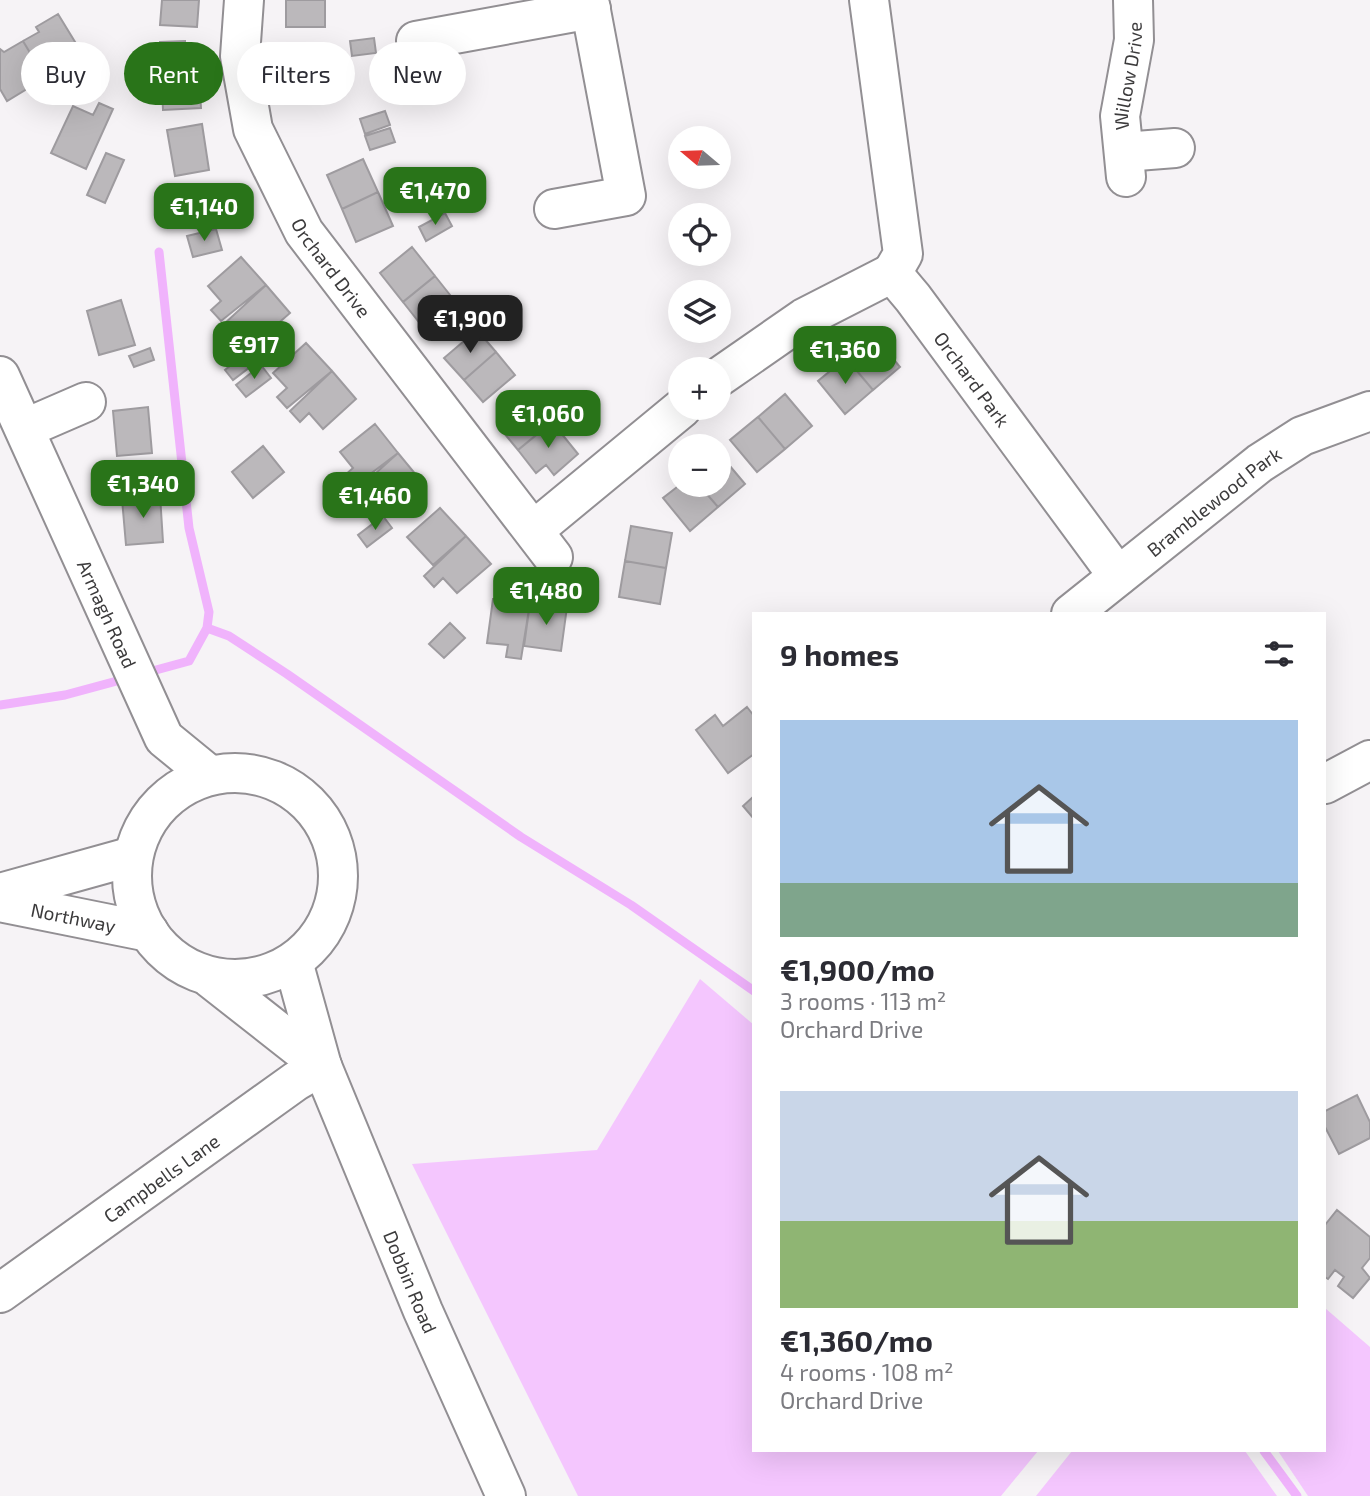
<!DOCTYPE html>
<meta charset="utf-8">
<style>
:root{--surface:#fff;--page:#f2f2f3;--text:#2b2b33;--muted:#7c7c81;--accent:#297419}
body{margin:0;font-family:"Exo 2",sans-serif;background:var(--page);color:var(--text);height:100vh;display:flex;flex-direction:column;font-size:26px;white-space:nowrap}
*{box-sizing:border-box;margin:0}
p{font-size:23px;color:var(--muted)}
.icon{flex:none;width:38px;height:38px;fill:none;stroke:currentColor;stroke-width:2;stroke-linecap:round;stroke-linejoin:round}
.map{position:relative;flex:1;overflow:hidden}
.details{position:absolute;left:752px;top:612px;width:574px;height:840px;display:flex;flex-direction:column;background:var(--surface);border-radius:0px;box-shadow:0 7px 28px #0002}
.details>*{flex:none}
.banner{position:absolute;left:21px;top:42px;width:626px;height:63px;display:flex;gap:14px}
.needle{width:46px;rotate:289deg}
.controls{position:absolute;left:668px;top:126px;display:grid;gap:14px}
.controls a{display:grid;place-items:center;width:63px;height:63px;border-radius:50%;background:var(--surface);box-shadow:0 7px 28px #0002;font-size:35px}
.price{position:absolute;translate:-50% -60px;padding:0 16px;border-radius:14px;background:var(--accent);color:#fff;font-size:23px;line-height:46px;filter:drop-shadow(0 2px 4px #0008)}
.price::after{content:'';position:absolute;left:50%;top:42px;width:21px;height:16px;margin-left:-10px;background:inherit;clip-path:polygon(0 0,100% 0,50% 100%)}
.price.selected{background:#222;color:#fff}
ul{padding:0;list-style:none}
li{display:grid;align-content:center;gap:14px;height:371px;padding:0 28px}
li span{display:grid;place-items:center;height:217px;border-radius:0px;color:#555}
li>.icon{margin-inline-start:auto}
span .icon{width:126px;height:126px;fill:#fffc;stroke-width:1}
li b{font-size:30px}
h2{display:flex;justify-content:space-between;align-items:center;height:84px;padding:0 28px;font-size:30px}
.tag{padding:0 24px;border-radius:32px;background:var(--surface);box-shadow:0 7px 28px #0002;font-size:24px;line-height:63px}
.tag.selected{background:var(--accent);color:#fff}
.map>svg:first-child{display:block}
.green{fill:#f4c6fe}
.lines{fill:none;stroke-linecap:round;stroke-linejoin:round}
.stream{stroke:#f0b3fc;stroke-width:9}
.building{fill:#bbb8bb;stroke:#9e9b9f;stroke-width:2}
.minor-casing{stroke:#928f93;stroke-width:42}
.highway-casing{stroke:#928f93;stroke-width:42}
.minor{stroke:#fff;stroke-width:38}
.highway{stroke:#fff;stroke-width:38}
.labels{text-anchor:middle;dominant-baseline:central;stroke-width:7;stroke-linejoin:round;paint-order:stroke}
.street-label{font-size:19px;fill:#3c3b3c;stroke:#f6f3f6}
</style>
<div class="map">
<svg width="1370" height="1496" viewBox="0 0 1370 1496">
<rect width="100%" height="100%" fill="#f6f3f6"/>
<path class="green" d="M 700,979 L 754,1025 L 754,1451 L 1038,1451 L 1001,1496 L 578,1496 L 412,1164 L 597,1150 Z
M 1325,1308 L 1370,1347 L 1370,1496 L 1308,1496 L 1278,1451 L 1325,1451 Z
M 1072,1451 L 1245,1451 L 1277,1496 L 1036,1496 Z"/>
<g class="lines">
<path class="stream" d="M 207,628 L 229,636 L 287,674 L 521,837 L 631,905 L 754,991
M 145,673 L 189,661 L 207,628 L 209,612 L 189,528 L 159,252
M 0,705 L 65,695 L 128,678
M 1264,1451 L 1297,1496"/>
</g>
<path class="building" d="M 162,0 L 199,0 L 197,27 L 160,25 Z
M 286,0 L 325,0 L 325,27 L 286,27 Z
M 58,14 L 83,55 L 60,69 L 69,84 L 54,93 L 23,41 L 39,32 L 36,27 Z
M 374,38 L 376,53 L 352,56 L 350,41 Z
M 23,41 L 45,78 L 7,101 L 0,89 L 0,49 L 4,52 Z
M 185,41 L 185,56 L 161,58 L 160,42 Z
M 198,62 L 201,108 L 163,110 L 161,63 Z
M 99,103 L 113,109 L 86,169 L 51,153 L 73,106 L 93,115 Z
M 385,111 L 390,125 L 365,134 L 360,119 Z
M 202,124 L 209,170 L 175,176 L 167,130 Z
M 390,128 L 395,142 L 370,150 L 365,136 Z
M 106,153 L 124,160 L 105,203 L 87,195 Z
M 363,159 L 378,192 L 342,209 L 327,175 Z
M 378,192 L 393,226 L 356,242 L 342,209 Z
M 198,197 L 202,213 L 176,221 L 172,205 Z
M 445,213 L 452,226 L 426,241 L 419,227 Z
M 216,229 L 222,250 L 193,257 L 187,236 Z
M 412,247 L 435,276 L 403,302 L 380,273 Z
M 241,257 L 266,285 L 221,321 L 211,310 L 221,301 L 208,286 Z
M 435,276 L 458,305 L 426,331 L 403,302 Z
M 266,285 L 290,313 L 257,342 L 243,326 L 234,335 L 224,324 Z
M 121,300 L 135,345 L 99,355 L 87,311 Z
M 477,330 L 496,352 L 464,380 L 444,358 Z
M 873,335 L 900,367 L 873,390 L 846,358 Z
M 306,343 L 332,371 L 287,408 L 277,397 L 287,388 L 273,373 Z
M 150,348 L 154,360 L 134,367 L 129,356 Z
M 250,350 L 258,361 L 233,380 L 225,370 Z
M 496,352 L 515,375 L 483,402 L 464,380 Z
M 846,358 L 873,390 L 845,414 L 818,381 Z
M 261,365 L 271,378 L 246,397 L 236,385 Z
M 332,371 L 356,399 L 323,429 L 309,413 L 300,422 L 290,411 Z
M 785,394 L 812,426 L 785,449 L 758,417 Z
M 534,400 L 552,422 L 518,450 L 499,427 Z
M 148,407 L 152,453 L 117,456 L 113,411 Z
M 758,417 L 785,449 L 757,472 L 730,440 Z
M 552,422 L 578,454 L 554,475 L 546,465 L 536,473 L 518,450 Z
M 375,424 L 398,453 L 353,487 L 344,476 L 353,468 L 340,452 Z
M 263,446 L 284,472 L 253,498 L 232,472 Z
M 398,453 L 422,482 L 388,510 L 374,494 L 365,502 L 356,491 Z
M 719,453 L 745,484 L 718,507 L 699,485 L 719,485 Z
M 681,484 L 699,485 L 718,507 L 690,531 L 663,498 Z
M 160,495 L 163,542 L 126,545 L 122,499 Z
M 440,508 L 466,536 L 433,565 L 407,537 Z
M 383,516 L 392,528 L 367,547 L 358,535 Z
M 631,526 L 672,533 L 666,568 L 625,561 Z
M 466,536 L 491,564 L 457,593 L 443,578 L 434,587 L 424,576 Z
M 625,561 L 666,568 L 660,604 L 619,597 Z
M 493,599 L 530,603 L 521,659 L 506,657 L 508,645 L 487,643 Z
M 530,603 L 567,607 L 561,651 L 524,646 Z
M 450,623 L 465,638 L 444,658 L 429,644 Z
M 747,707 L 754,716 L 754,754 L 728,773 L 696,730 L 715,715 L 723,726 Z
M 754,796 L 754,819 L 743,806 Z
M 1357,1095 L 1370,1122 L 1370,1138 L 1339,1154 L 1325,1127 L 1325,1111 Z
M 1337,1210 L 1370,1237 L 1370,1258 L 1362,1268 L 1370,1278 L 1353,1298 L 1338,1286 L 1344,1277 L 1335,1270 L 1328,1279 L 1325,1277 L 1325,1225 Z"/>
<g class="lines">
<defs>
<g id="minor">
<path id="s1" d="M 244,0 L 240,56 L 253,129 L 304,232 L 553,557"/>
<path d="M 869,0 L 903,254 L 892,273"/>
<path d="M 416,41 L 591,9"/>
<path d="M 1124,152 L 1175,148"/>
<path id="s2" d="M 1126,177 L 1120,116 L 1134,40 L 1133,0"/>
<path d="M 554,209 L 626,196 L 589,0"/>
<path id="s3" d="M 892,273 L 913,298 L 1118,576"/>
<path d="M 719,377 L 804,318 L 892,273"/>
<path d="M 26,428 L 86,402"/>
<path d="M 534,530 L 682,408"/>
<path id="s4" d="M 1071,614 L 1260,463 L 1302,436 L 1370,411"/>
<path d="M 1325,784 L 1370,760"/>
<path id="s5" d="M 0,1293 L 296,1081 L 322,1066"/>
</g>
<g id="highway">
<path id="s6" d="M 0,376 L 164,738 L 208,774"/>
<circle cx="235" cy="876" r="103"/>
<path d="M 0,893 L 133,856"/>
<path id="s7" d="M 0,902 L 149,932"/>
<path id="s8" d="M 294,965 L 322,1066 L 423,1311 L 506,1496"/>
<path d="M 210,978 L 322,1066"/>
</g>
</defs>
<use href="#minor" class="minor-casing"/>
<use href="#highway" class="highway-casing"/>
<use href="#minor" class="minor"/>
<use href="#highway" class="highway"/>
</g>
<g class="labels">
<g class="street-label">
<text stroke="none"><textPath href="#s2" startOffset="102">Willow Drive</textPath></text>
<text stroke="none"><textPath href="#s1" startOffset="290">Orchard Drive</textPath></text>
<text stroke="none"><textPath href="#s3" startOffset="133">Orchard Park</textPath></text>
<text stroke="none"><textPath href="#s4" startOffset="182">Bramblewood Park</textPath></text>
<text stroke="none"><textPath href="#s6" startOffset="261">Armagh Road</textPath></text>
<text stroke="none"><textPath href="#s7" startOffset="75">Northway</textPath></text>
<text stroke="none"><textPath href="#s5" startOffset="198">Campbells Lane</textPath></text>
<text stroke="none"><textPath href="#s8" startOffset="338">Dobbin Road</textPath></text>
</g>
</g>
</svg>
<div class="controls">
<a><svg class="needle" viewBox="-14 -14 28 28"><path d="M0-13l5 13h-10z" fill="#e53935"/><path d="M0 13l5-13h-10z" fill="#7c7c81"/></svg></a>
<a><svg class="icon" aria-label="locate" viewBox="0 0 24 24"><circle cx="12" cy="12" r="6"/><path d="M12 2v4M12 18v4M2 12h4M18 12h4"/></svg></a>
<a><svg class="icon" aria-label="layers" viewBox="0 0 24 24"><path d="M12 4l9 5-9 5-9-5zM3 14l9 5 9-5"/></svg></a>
<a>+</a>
<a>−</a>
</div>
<b class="price" style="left:435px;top:227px">€1,470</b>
<b class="price" style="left:204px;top:243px">€1,140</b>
<b class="price selected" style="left:470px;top:355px">€1,900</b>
<b class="price" style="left:254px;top:381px">€917</b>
<b class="price" style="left:845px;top:386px">€1,360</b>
<b class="price" style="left:548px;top:450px">€1,060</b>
<b class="price" style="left:143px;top:520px">€1,340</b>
<b class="price" style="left:375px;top:532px">€1,460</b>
<b class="price" style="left:546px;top:627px">€1,480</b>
<div class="banner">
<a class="tag">Buy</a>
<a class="tag selected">Rent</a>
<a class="tag">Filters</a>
<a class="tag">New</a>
</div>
<section class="details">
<h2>9 homes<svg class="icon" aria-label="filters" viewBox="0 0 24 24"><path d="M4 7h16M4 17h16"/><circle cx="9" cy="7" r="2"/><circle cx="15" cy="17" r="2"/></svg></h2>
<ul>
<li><span style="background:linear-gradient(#a9c7e8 75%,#7fa58c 0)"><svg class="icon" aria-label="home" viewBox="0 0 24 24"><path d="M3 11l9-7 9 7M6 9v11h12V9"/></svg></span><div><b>€1,900/mo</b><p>3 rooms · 113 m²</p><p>Orchard Drive</p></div></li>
<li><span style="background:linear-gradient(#c9d6e8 60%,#8fb573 0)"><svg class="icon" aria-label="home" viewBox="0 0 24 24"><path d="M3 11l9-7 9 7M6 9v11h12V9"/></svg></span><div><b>€1,360/mo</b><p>4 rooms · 108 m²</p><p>Orchard Drive</p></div></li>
</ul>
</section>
</div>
